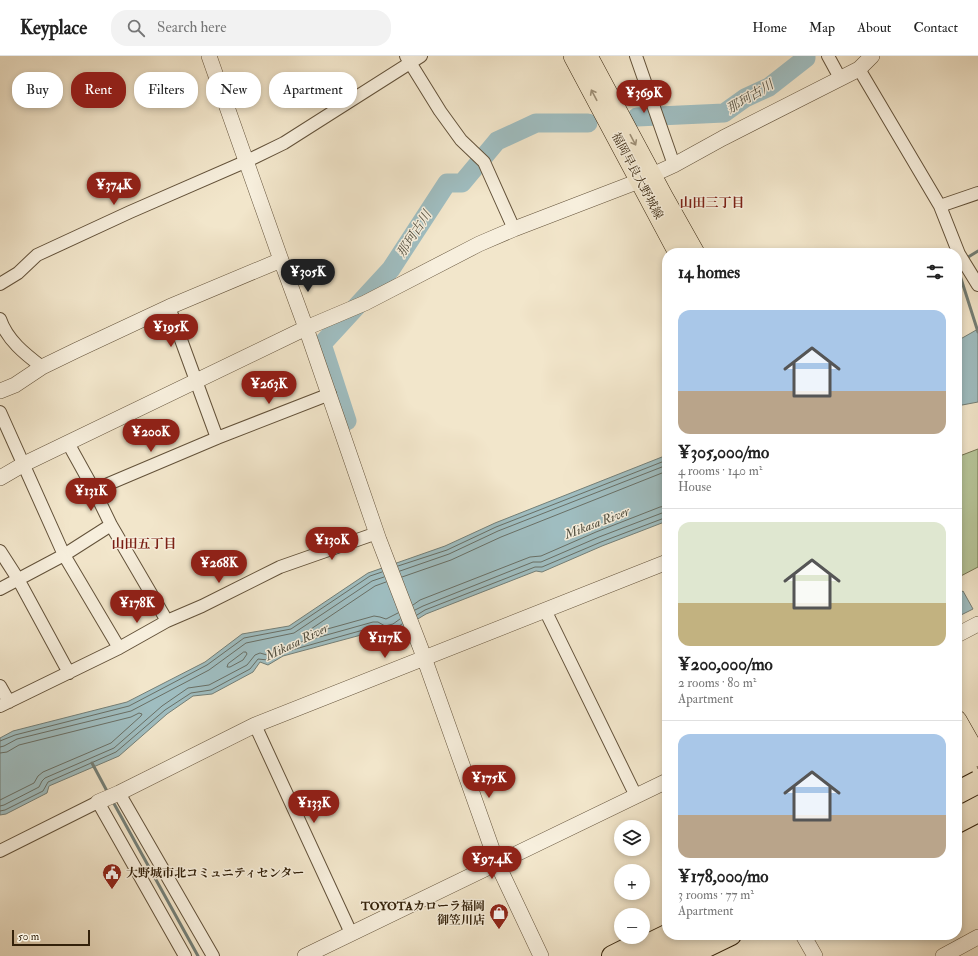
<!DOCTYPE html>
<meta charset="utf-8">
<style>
:root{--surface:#fff;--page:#f2f2f2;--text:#222;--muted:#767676;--line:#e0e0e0;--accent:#8f2418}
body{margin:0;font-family:"IM FELL Double Pica","Noto Serif JP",serif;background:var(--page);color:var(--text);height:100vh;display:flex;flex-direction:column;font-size:15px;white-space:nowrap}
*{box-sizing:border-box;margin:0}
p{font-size:13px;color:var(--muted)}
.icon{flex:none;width:22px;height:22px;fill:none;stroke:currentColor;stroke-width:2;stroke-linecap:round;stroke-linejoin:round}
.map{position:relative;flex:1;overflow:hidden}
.side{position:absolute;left:662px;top:192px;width:300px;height:692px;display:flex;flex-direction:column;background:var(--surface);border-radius:16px;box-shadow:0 2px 6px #0003}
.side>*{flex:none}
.guide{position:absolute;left:12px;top:16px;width:380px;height:36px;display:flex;gap:8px}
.buttons{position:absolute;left:614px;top:764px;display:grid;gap:8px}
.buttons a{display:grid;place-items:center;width:36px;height:36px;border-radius:50%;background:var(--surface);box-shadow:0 2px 6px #0003;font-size:20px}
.scale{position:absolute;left:12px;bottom:10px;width:78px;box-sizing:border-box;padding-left:4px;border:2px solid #33210a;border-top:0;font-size:11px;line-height:14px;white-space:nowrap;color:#33210a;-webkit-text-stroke:3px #f7efdd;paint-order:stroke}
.price{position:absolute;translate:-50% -34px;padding:0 9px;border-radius:14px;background:var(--accent);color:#fff;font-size:13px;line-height:26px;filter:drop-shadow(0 1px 2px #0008)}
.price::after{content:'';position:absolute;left:50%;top:24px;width:12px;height:9px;margin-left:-6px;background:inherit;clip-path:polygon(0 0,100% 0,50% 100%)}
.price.selected{background:#222;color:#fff}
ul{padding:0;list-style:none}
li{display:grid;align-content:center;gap:8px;height:212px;padding:0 16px}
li+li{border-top:1px solid var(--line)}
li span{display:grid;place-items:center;height:124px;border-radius:12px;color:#555}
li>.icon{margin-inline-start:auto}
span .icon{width:72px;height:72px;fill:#fffc;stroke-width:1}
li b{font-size:17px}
h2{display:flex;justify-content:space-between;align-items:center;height:48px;padding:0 16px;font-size:17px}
.tag{padding:0 14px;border-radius:16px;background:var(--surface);box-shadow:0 2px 6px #0003;font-size:14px;line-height:36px}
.tag.selected{background:var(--accent);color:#fff}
header{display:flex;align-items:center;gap:24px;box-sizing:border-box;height:56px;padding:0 20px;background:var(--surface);border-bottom:1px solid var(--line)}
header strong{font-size:19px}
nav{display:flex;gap:22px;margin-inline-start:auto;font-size:14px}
.search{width:280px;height:36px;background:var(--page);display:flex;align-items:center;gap:10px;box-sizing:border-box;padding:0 14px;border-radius:16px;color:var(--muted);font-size:15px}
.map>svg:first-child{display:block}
.green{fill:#b7c69a;stroke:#757452}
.water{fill:#9fbdc0;stroke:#747f77}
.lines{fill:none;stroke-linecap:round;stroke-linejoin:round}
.shore{stroke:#696f65;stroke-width:1}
.stream{stroke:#747f77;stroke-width:3}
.river{stroke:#9fbdc0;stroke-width:19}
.minor-casing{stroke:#63523a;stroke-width:14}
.tertiary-casing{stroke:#63523a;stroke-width:16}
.primary-casing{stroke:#33210a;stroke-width:20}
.trunk-casing{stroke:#33210a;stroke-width:22}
.motorway-casing{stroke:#33210a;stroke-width:24}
.minor{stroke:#f7efdd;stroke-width:12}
.tertiary{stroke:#f7efdd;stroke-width:15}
.primary{stroke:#f2e6cb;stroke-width:19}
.trunk{stroke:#f2e6cb;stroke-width:20}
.motorway{stroke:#f2e6cb;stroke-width:22}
.motorway-bridge-casing{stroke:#33210a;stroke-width:24;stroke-linecap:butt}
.motorway-bridge{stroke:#f2e6cb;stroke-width:22}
.oneway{stroke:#9c8d74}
.labels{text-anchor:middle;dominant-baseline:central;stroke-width:3;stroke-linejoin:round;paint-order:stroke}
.street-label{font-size:12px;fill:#33210a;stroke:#f7efdd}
.poi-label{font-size:12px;font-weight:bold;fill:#33210a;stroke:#f7efdd;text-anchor:start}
.water-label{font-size:13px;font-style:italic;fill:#535041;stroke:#f7efdd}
.neighbourhood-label{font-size:13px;font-weight:bold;fill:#7a1f14;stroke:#f7efdd}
</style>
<header>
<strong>Keyplace</strong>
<div class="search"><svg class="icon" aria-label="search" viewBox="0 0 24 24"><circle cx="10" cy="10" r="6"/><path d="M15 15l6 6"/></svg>Search here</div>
<nav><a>Home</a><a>Map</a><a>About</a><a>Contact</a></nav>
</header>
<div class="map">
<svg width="978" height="900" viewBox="0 0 978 900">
<rect width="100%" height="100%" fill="#f2e6cb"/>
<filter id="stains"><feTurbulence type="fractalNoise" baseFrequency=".005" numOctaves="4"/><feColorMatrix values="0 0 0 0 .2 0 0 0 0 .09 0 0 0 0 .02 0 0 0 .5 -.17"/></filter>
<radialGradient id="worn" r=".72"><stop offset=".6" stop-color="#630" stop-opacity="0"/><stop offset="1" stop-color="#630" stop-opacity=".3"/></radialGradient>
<path class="green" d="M 978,393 L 978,511 L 957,522 L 957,401 Z"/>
<path class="water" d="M 978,273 L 978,346 L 957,350 L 957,285 Z
M 667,399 L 667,465 L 602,490 L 542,516 L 536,515 L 426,558 L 396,576 L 382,580 L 376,575 L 283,600 L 268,609 L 260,606 L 253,616 L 212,638 L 193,640 L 167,658 L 119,700 L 49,730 L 47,737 L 6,758 L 0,759 L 0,682 L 13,675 L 127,646 L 205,606 L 242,578 L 289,570 L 368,517 L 445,490 L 495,467 Z
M 963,535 L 973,553 L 957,561 L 957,539 Z"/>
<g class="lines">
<path class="shore" d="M 398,510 L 447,494 L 496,471 L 667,404
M 400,515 L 449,498 L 498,475 L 667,409
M 402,521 L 451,504 L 501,481 L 667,415
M 386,526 L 375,530 L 311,573 L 310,575 L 313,577 L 374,560 L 380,561 L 386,563 L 398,557
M 413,549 L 420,544 L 530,501 L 541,500 L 596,476 L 660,451 L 667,450
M 415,554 L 423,550 L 533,506 L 541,506 L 599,481 L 662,457 L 667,456
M 417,559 L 425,554 L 535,511 L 542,511 L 601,486 L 667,461
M 244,596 L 246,596 L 247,598 L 243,604 L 230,611 L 227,611 L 228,608 Z
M 0,685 L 15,679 L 129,650 L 207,609 L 244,582 L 291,573 L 370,520 L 382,516
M 0,691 L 4,690 L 17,683 L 131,655 L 209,614 L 246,587 L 294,577 L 372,525 L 384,521
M 0,697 L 7,696 L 19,689 L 131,661 L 139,657 L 142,658 L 141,660 L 111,687 L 43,716 L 38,720 L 34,727 L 0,744
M 0,750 L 4,749 L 39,731 L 42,725 L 45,722 L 114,692 L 162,650 L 188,632 L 209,629 L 247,609 L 255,599 L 260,597 L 267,599 L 280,592 L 373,566 L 378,566 L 385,570 L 393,568 L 400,563
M 0,755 L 5,754 L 43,735 L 48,726 L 116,696 L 165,654 L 191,637 L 211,634 L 250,613 L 258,603 L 268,604 L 281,597 L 374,571 L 377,571 L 383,575 L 395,573 L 402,568"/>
<path class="stream" d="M 965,203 L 978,195
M 957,210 L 978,276
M 92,707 L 108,737
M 112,744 L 198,900"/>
<path class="river" d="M 637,61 L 724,57 L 745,42 L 769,31 L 806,2 L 806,0
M 347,365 L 322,288 L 391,213 L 447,127 L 462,127 L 497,85 L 536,67 L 588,67"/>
<defs>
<path id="minor" d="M 406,0 L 440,55 L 461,84 L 484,106 L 514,173
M 636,0 L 674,109
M 828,0 L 840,22
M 859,13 L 940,150 L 959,198 L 978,229
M 940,150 L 978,137
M 0,228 L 18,217 L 37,199 L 130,156 L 247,105 L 284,87 L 421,0
M 169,251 L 217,382
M 0,263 C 7,284 25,298 42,311
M 0,356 L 64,499 L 119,592
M 68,387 L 94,434 L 111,469 L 167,565
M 94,434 L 217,382 L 330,338
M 0,495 L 18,523 L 69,617
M 0,533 L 64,499 L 111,469
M 545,554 L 636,740
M 0,630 L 9,646
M 0,650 L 119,592 L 167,565 L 202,550 L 280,511 L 377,477
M 255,669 L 351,877
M 119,737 L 213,900
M 0,795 L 98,746 L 185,900"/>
<path id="tertiary" d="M 209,0 L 281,204 L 306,272 L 379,484 L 421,593 L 497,807 L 541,900
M 0,335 L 15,329 L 42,311 L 77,294 L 169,251 L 281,204
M 0,422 L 24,408 L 306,272 L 365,247 L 479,188 L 514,173 L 639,125 L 674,109 L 723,82 L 859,13 L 872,0
M 957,579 L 978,568
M 98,746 L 119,737 L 255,669 L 667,506
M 803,879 L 815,900
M 305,900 L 667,725
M 943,900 L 978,881"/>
<path id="primary" d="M 573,0 L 678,197
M 588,0 L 663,140 L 695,197
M 957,664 L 978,701
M 957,695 L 978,733"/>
<path id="trunk" d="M 957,767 L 978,756
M 612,900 L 640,886
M 688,900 L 731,879"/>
<path id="motorway" d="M 957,753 L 978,742
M 626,900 L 669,879
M 659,900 L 702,879"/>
</defs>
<use href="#minor" class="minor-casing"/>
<use href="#tertiary" class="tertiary-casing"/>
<use href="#primary" class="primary-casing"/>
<use href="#trunk" class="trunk-casing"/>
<use href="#motorway" class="motorway-casing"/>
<use href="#minor" class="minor"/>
<use href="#tertiary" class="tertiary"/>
<use href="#primary" class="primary"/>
<use href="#trunk" class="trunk"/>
<use href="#motorway" class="motorway"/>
<defs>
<path id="motorway-bridge" d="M 957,737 L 978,726"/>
</defs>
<use href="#motorway-bridge" class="motorway-bridge-casing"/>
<use href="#motorway-bridge" class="motorway-bridge"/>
</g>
<defs><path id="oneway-shaft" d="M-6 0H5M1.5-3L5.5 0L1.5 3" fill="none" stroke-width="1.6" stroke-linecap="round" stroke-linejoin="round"/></defs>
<g class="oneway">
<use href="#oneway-shaft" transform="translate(594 39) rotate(-118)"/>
<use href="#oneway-shaft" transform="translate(633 84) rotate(62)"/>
</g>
<defs>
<symbol id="civic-pin" viewBox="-11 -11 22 30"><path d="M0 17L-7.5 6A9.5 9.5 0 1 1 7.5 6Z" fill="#8f2418" stroke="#f7efdd"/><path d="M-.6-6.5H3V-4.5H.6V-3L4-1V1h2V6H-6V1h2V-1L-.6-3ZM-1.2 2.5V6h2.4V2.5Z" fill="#fff"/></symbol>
<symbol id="shop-pin" viewBox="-11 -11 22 30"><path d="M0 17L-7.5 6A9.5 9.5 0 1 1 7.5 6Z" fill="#8f2418" stroke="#f7efdd"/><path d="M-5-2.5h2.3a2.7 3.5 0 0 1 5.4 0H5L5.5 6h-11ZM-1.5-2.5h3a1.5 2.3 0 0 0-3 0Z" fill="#fff"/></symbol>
</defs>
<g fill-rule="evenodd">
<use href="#civic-pin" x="101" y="806" width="22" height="30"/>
<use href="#shop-pin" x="488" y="846" width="22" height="30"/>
</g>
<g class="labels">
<g class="street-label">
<text transform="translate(637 120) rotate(62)">福岡早良大野城線</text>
</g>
<g class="poi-label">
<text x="126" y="817">大野城市北コミュニティセンター</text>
<text x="485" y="850" text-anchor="end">TOYOTAカローラ福岡<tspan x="485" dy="14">御笠川店</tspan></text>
</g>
<g class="water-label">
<text transform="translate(750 41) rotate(-31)">那珂古川</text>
<text transform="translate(414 178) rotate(-57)">那珂古川</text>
<text transform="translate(597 467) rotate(-21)">Mikasa River</text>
<text transform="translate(297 586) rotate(-26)">Mikasa River</text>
</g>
<g class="neighbourhood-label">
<text x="712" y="147">山田三丁目</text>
<text x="144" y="488">山田五丁目</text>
</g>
</g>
<rect width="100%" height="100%" filter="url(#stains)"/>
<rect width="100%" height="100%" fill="url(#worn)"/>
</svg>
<div class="buttons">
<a><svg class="icon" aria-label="layers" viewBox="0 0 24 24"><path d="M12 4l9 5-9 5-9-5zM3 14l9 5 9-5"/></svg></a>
<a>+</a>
<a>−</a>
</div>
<div class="scale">50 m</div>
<b class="price" style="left:644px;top:58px">¥369K</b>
<b class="price" style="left:114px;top:150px">¥374K</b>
<b class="price selected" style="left:308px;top:237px">¥305K</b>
<b class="price" style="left:171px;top:292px">¥195K</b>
<b class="price" style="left:269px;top:349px">¥263K</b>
<b class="price" style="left:151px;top:397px">¥200K</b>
<b class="price" style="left:91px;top:456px">¥131K</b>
<b class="price" style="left:332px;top:505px">¥130K</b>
<b class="price" style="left:219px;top:528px">¥268K</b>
<b class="price" style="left:137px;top:568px">¥178K</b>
<b class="price" style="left:385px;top:603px">¥117K</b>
<b class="price" style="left:489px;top:743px">¥175K</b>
<b class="price" style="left:314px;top:768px">¥133K</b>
<b class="price" style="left:492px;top:824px">¥97.4K</b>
<div class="guide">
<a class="tag">Buy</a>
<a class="tag selected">Rent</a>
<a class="tag">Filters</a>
<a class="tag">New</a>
<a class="tag">Apartment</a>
</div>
<section class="side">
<h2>14 homes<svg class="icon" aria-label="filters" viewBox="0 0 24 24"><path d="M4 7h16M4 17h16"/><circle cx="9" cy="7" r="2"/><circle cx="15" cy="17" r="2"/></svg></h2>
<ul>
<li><span style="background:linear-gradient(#a9c7e8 65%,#b9a48a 0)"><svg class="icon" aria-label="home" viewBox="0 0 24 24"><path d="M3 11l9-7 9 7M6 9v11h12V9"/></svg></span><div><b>¥305,000/mo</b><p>4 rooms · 140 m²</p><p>House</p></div></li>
<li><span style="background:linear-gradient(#dfe7d0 65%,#c2b280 0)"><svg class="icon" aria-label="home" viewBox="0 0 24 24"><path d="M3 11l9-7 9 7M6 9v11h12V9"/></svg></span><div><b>¥200,000/mo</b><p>2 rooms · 80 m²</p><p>Apartment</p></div></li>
<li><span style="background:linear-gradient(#a9c7e8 65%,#b9a48a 0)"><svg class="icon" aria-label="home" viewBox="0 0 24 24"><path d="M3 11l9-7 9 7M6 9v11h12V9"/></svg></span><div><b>¥178,000/mo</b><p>3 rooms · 77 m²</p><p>Apartment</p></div></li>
</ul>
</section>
</div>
